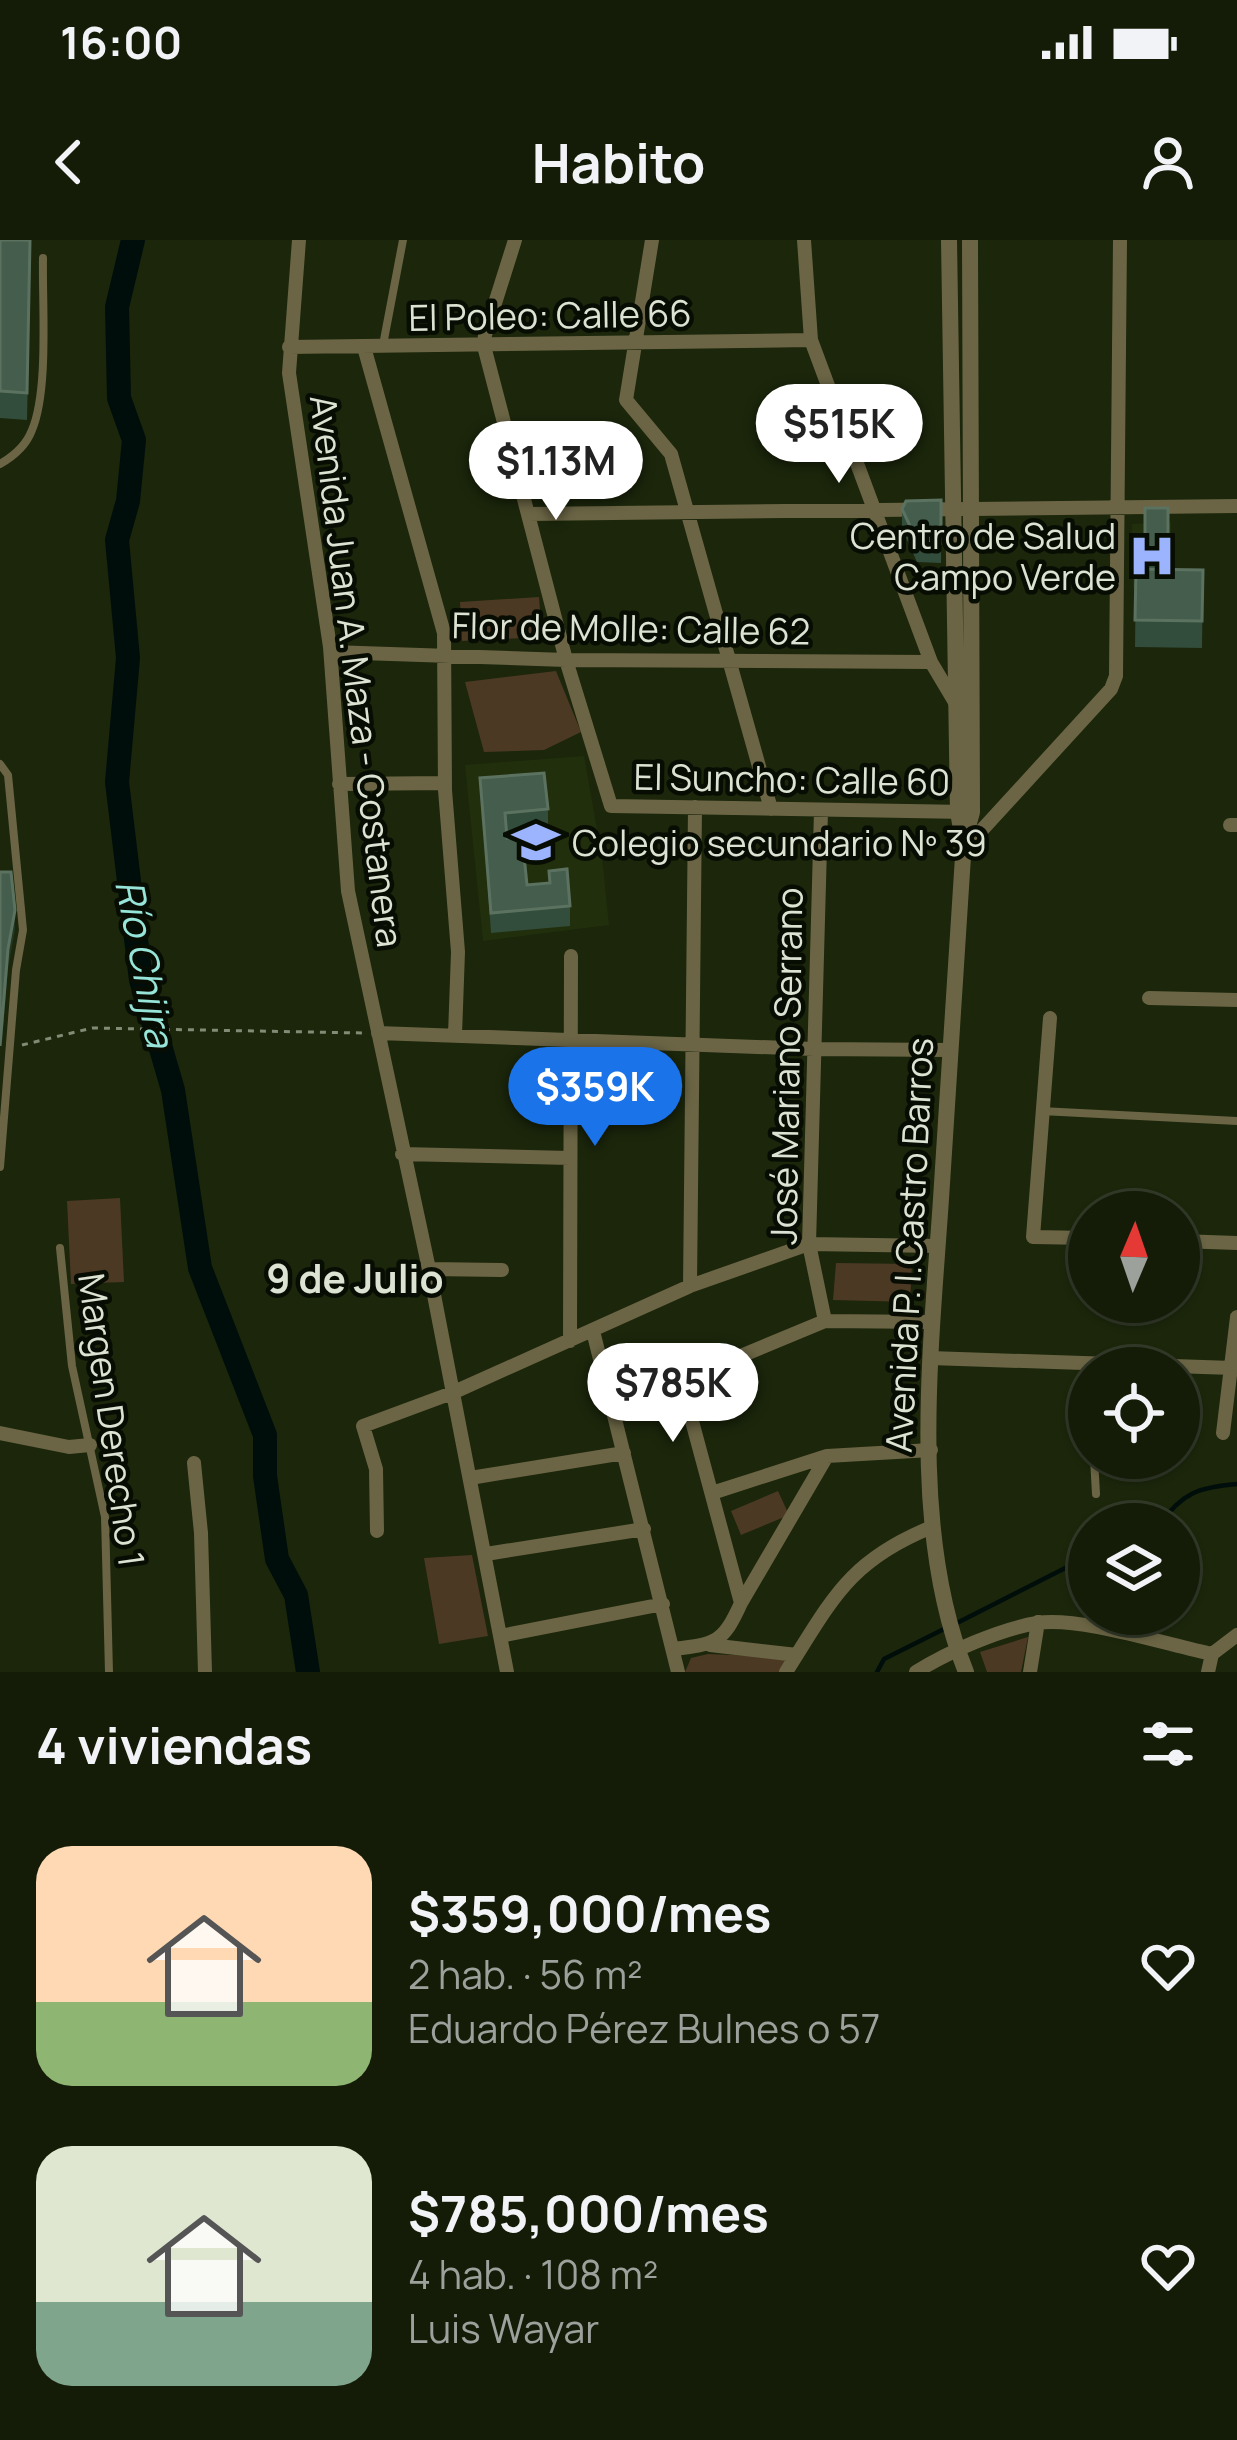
<!DOCTYPE html>
<html lang="es">
<meta charset="utf-8">
<style>
:root{--surface:#141c08;--page:#1d2512;--text:#f1f3f6;--muted:#9da19c;--line:#333a29;--accent:#1a73e8}
body{margin:0;font-family:Manrope,sans-serif;background:var(--page);color:var(--text);height:100vh;display:flex;flex-direction:column;font-size:45px;white-space:nowrap}
*{box-sizing:border-box;margin:0}
p{font-size:39px;color:var(--muted)}
.icon{flex:none;width:66px;height:66px;fill:none;stroke:currentColor;stroke-width:2;stroke-linecap:round;stroke-linejoin:round}
.map{position:relative;height:1432px;overflow:hidden}
.panel{display:flex;flex-direction:column;background:var(--surface);flex:1}
.panel>*{flex:none}
.needle{width:78px;rotate:2deg}
.buttons{position:absolute;left:1068px;top:951px;display:grid;gap:24px}
.buttons a{display:grid;place-items:center;width:132px;height:132px;border-radius:50%;background:var(--surface);box-shadow:0 3px 9px #0004,0 0 0 3px var(--line);font-size:60px}
.price{position:absolute;translate:-50% -102px;padding:0 27px;border-radius:42px;background:#fff;color:#222;font-size:39px;line-height:78px;filter:drop-shadow(0 3px 6px #0008)}
.price::after{content:'';position:absolute;left:50%;top:72px;width:36px;height:27px;margin-left:-18px;background:inherit;clip-path:polygon(0 0,100% 0,50% 100%)}
.price.selected{background:var(--accent);color:#fff}
ul{padding:0;list-style:none}
li{display:flex;align-items:center;gap:36px;height:300px;padding:0 36px}
li span{display:grid;place-items:center;flex:none;width:336px;height:240px;border-radius:36px;color:#555}
li>.icon{margin-inline-start:auto}
span .icon{width:144px;height:144px;fill:#fffc;stroke-width:1}
li b{font-size:51px}
h2{display:flex;justify-content:space-between;align-items:center;height:144px;padding:0 36px;font-size:51px}
.status{display:flex;justify-content:space-between;align-items:center;height:84px;padding:0 60px;background:var(--surface);direction:ltr}
.status svg{height:33px;fill:currentColor}
header{display:flex;justify-content:space-between;align-items:center;height:156px;padding:0 36px;background:var(--surface);font-size:54px;font-weight:700}
.map>svg:first-child{display:block}
.built{fill:#222f0d}
.green{fill:#4c3924}
.lines{fill:none;stroke-linecap:round;stroke-linejoin:round}
.stream{stroke:#000e0b;stroke-width:4.5}
.river{stroke:#000e0b;stroke-width:24}
.path{stroke:#828b76;stroke-width:3;stroke-dasharray:6 6;stroke-linecap:butt}
.service{stroke:#6b6545;stroke-width:8}
.minor{stroke:#6b6545;stroke-width:14}
.tertiary{stroke:#6b6545;stroke-width:16}
.wall{fill:#324d3b}
.shaded-wall{fill:#213721}
.building{fill:#445d4c;stroke:#5c7261;stroke-width:3}
.labels{text-anchor:middle;dominant-baseline:central;stroke-width:9;stroke-linejoin:round;paint-order:stroke}
.street-label{font-size:36px;fill:#dce3d3;stroke:#080d04}
.poi-label{font-size:36px;fill:#dce3d3;stroke:#080d04;text-anchor:end}
.water-label{font-size:39px;font-style:italic;fill:#97e5d9;stroke:#080d04}
.neighbourhood-label{font-size:39px;font-weight:bold;fill:#dce3d3;stroke:#080d04}
</style>
<div class="status"><b>16:00</b><svg viewBox="0 0 49 12"><path d="M0 12V9h3v3zM5 12V6h3v6zM10 12V3h3v9zM15 12V0h3v12zM26 1h20v11H26zM47 4h2v5h-2z"/></svg></div>
<header><svg class="icon" aria-label="back" viewBox="0 0 24 24"><path d="M15 5l-7 7 7 7"/></svg>Habito<svg class="icon" aria-label="person" viewBox="0 0 24 24"><circle cx="12" cy="8" r="4"/><path d="M4 21q1-7 8-7t8 7"/></svg></header>
<div class="map">
<svg width="1237" height="1432" viewBox="0 0 1237 1432">
<rect width="100%" height="100%" fill="#1b260b"/>
<path class="built" d="M 1171,282 L 1171,348 L 1133,348 L 1132,284 Z
M 584,516 L 602,618 L 609,685 L 483,701 L 465,525 Z"/>
<path class="green" d="M 539,357 L 542,397 L 462,401 L 460,362 Z
M 556,431 L 581,492 L 544,510 L 484,512 L 465,442 Z
M 120,958 L 124,1042 L 71,1044 L 67,961 Z
M 836,1023 L 912,1024 L 910,1062 L 833,1060 Z
M 778,1251 L 789,1275 L 741,1295 L 731,1271 Z
M 472,1315 L 488,1396 L 439,1404 L 424,1318 Z
M 1028,1397 L 1021,1432 L 987,1432 L 980,1412 Z
M 708,1414 L 786,1417 L 788,1419 L 782,1432 L 685,1432 L 691,1418 Z"/>
<g class="lines">
<path class="stream" d="M 1160,1284 C 1182,1253 1199,1247 1237,1244
M 955,1384 L 1089,1316
M 877,1432 L 884,1419 L 944,1389"/>
<path class="river" d="M 133,0 L 117,67 L 119,158 L 134,200 L 128,261 L 117,300 L 128,418 L 117,542 L 141,740 L 173,850 L 200,1028 L 265,1195 L 265,1236 L 277,1319 L 296,1355 L 308,1432"/>
<path class="path" d="M 22,805 L 92,788 L 364,793"/>
<path class="service" d="M 383,105 L 403,0
M 0,224 C 14,216 26,206 32,190 C 49,150 42,63 43,18
M 0,524 L 8,535 L 23,690 L 16,730 L 0,927
M 1041,871 L 1237,881
M 60,1008 L 72,1126 L 105,1277 L 109,1432
M 1094,1218 L 1096,1254"/>
<path class="minor" d="M 299,0 L 289,133 L 330,407 L 348,651 L 429,1029 L 507,1432
M 515,0 L 485,95 L 484,106 L 566,420 L 611,566 L 966,572
M 652,0 L 626,160 L 671,214 L 771,569
M 804,0 L 811,100 L 931,422 L 956,464
M 289,107 L 811,100
M 364,107 L 444,393 L 445,550 L 458,712 L 455,795
M 528,274 L 1237,266
M 331,412 L 566,420 L 931,422
M 339,544 L 445,543
M 821,571 L 809,1004 L 825,1081
M 1230,585 L 1237,585
M 964,601 L 981,591 L 1111,449 L 1116,436 L 1120,0
M 1149,758 L 1237,760
M 1050,778 L 1033,997 L 1089,998
M 378,793 L 814,809 L 951,810
M 402,914 L 570,918
M 1179,1001 L 1237,1003
M 429,1029 L 502,1030
M 690,1046 L 695,567
M 593,1091 L 678,1432
M 570,1101 L 571,716
M 930,1118 L 1233,1128
M 0,1193 L 69,1207 L 90,1205
M 1223,1193 L 1237,1077
M 827,1216 L 741,1363 L 682,1144 L 690,1137 L 825,1081 L 932,1082
M 194,1223 L 201,1293 L 205,1432
M 470,1238 L 624,1213
M 712,1253 L 827,1216 L 931,1210
M 377,1291 L 376,1229 L 363,1186 L 452,1153 L 690,1046 L 809,1004 L 938,1006
M 486,1314 L 644,1289
M 500,1396 L 663,1364
M 710,1405 L 797,1415
M 673,1409 C 716,1404 723,1403 741,1363
M 786,1432 C 832,1360 848,1321 932,1287
M 916,1432 C 948,1412 1000,1389 1037,1383 C 1079,1376 1168,1405 1212,1414
M 1030,1432 L 1038,1382
M 1208,1432 L 1212,1414 L 1237,1395"/>
<path class="tertiary" d="M 949,0 L 958,572 L 962,595
M 966,1432 C 909,1291 931,1108 941,959 C 949,840 957,721 964,601 L 972,572 L 970,0"/>
</g>
<path class="wall" d="M 0,0 L 31,0 L 27,180 L 0,178 Z
M 941,260 L 941,323 L 917,322 L 902,289 L 902,269 Z
M 1168,268 L 1168,329 L 1203,330 L 1202,408 L 1135,407 L 1136,329 L 1138,329 L 1138,300 L 1145,300 Z
M 480,538 L 548,569 L 548,590 L 507,593 L 507,598 L 527,645 L 549,644 L 549,631 L 570,666 L 570,686 L 491,693 Z"/>
<path class="shaded-wall" d="M 15,670 L 15,690 L 8,729 L 0,826 L 8,709 Z"/>
<path class="building" d="M 0,0 L 30,0 L 27,153 L 0,151 Z
M 941,260 L 941,303 L 917,301 L 902,269 L 906,261 Z
M 1145,268 L 1168,268 L 1168,316 L 1138,316 L 1138,300 L 1145,300 Z
M 1136,329 L 1203,330 L 1202,381 L 1135,380 Z
M 544,533 L 548,569 L 505,573 L 507,598 L 522,596 L 527,645 L 550,643 L 549,631 L 567,629 L 570,666 L 491,673 L 480,538 Z
M 0,632 L 11,632 L 15,670 L 8,709 L 0,806 Z"/>
<defs>
<symbol id="hospital-bare" viewBox="-9 -9 18 18"><path d="M-5-5h3v3.5h4V-5h3V5h-3V1.5h-4V5h-3Z" fill="#9cb4fd" stroke="#080d04" stroke-width="2.5" paint-order="stroke"/></symbol>
<symbol id="school-bare" viewBox="-9 -9 18 18"><path d="M0-5L7-2L0 1L-7-2ZM-4 1L0 2.5L4 1V4Q0 6-4 4Z" fill="#9cb4fd" stroke="#080d04" stroke-width="2.5" paint-order="stroke"/></symbol>
</defs>
<g fill-rule="evenodd">
<use href="#hospital-bare" x="1119" y="283" width="66" height="66"/>
<use href="#school-bare" x="503" y="569" width="66" height="66"/>
</g>
<g class="labels">
<g class="street-label">
<text transform="translate(550 75) rotate(-1)">El Poleo: Calle 66</text>
<text transform="translate(631 388) rotate(1)">Flor de Molle: Calle 62</text>
<text transform="translate(357 431) rotate(83)">Avenida Juan A. Maza - Costanera</text>
<text transform="translate(792 539) rotate(1)">El Suncho: Calle 60</text>
<text transform="translate(786 826) rotate(-89)">José Mariano Serrano</text>
<text transform="translate(909 1005) rotate(-87)">Avenida P. I.Castro Barros</text>
<text transform="translate(112 1180) rotate(82)">Margen Derecho 1</text>
</g>
<g class="poi-label">
<text x="1116" y="295">Centro de Salud<tspan x="1116" dy="41">Campo Verde</tspan></text>
<text x="572" y="602" text-anchor="start">Colegio secundario Nº 39</text>
</g>
<g class="water-label">
<text transform="translate(146 723) rotate(79)">Río Chijra</text>
</g>
<g class="neighbourhood-label">
<text x="355" y="1038">9 de Julio</text>
</g>
</g>
</svg>
<div class="buttons">
<a><svg class="needle" viewBox="-14 -14 28 28"><path d="M0-13l5 13h-10z" fill="#e53935"/><path d="M0 13l5-13h-10z" fill="#9da19c"/></svg></a>
<a><svg class="icon" aria-label="locate" viewBox="0 0 24 24"><circle cx="12" cy="12" r="6"/><path d="M12 2v4M12 18v4M2 12h4M18 12h4"/></svg></a>
<a><svg class="icon" aria-label="layers" viewBox="0 0 24 24"><path d="M12 4l9 5-9 5-9-5zM3 14l9 5 9-5"/></svg></a>
</div>
<b class="price" style="left:839px;top:246px">$515K</b>
<b class="price" style="left:556px;top:283px">$1.13M</b>
<b class="price selected" style="left:595px;top:909px">$359K</b>
<b class="price" style="left:673px;top:1205px">$785K</b>
</div>
<section class="panel">
<h2>4 viviendas<svg class="icon" aria-label="filters" viewBox="0 0 24 24"><path d="M4 7h16M4 17h16"/><circle cx="9" cy="7" r="2"/><circle cx="15" cy="17" r="2"/></svg></h2>
<ul>
<li><span style="background:linear-gradient(#ffd9b3 65%,#8fb573 0)"><svg class="icon" aria-label="home" viewBox="0 0 24 24"><path d="M3 11l9-7 9 7M6 9v11h12V9"/></svg></span><div><b>$359,000/mes</b><p>2 hab. · 56 m²</p><p>Eduardo Pérez Bulnes o 57</p></div><svg class="icon" aria-label="heart" viewBox="0 0 24 24"><path d="M12 20l-8-8c-3-5 5-10 8-4 3-6 11-1 8 4z"/></svg></li>
<li><span style="background:linear-gradient(#dfe7d0 65%,#7fa58c 0)"><svg class="icon" aria-label="home" viewBox="0 0 24 24"><path d="M3 11l9-7 9 7M6 9v11h12V9"/></svg></span><div><b>$785,000/mes</b><p>4 hab. · 108 m²</p><p>Luis Wayar</p></div><svg class="icon" aria-label="heart" viewBox="0 0 24 24"><path d="M12 20l-8-8c-3-5 5-10 8-4 3-6 11-1 8 4z"/></svg></li>
</ul>
</section>
